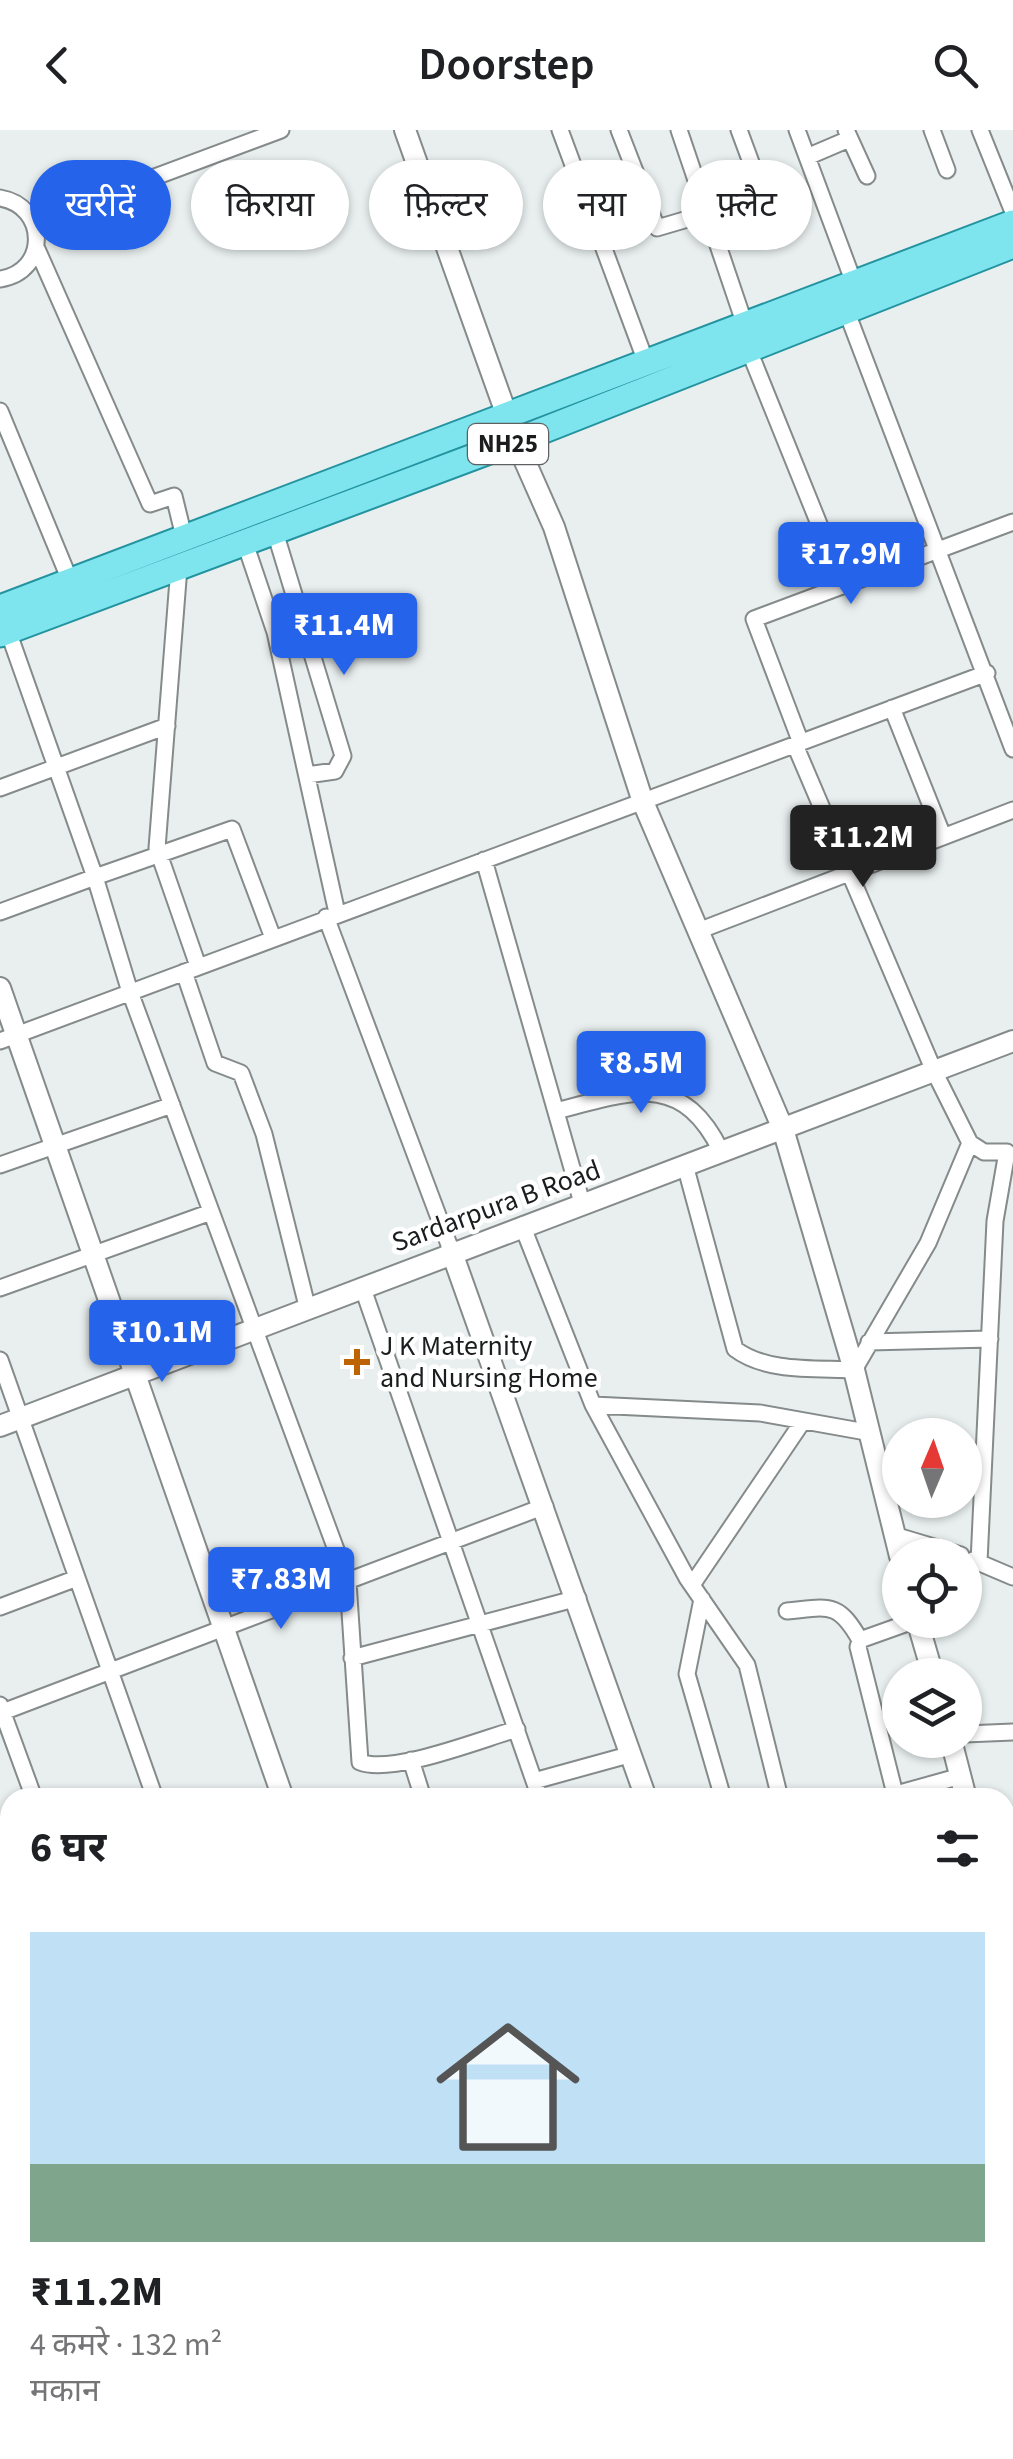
<!DOCTYPE html>
<html lang="hi">
<meta charset="utf-8">
<style>
:root{--surface:#fff;--page:#f6f6f6;--text:#202124;--muted:#757577;--accent:#2563eb}
body{margin:0;font-family:"Source Sans 3","Noto Sans Devanagari",sans-serif;background:var(--page);color:var(--text);height:100vh;display:flex;flex-direction:column;font-size:38px;white-space:nowrap}
*{box-sizing:border-box;margin:0}
p{font-size:32px;color:var(--muted)}
.icon{flex:none;width:55px;height:55px;fill:none;stroke:currentColor;stroke-width:2;stroke-linecap:round;stroke-linejoin:round}
.map{position:relative;flex:1;overflow:hidden}
.side{position:absolute;left:0px;top:1658px;width:1015px;height:672px;display:flex;flex-direction:column;background:var(--surface);border-radius:30px 30px 0 0;box-shadow:0 2px 8px #0004}
.side>*{flex:none}
.top-card{position:absolute;left:30px;top:30px;width:955px;height:90px;display:flex;gap:20px}
.needle{width:65px;rotate:2deg}
.tools{position:absolute;left:882px;top:1288px;display:grid;gap:20px}
.tools a{display:grid;place-items:center;width:100px;height:100px;border-radius:50%;background:var(--surface);box-shadow:0 2px 8px #0004;font-size:50px}
.price{position:absolute;translate:-50% -85px;padding:0 22px;border-radius:10px;background:var(--accent);color:#fff;font-size:32px;line-height:65px;filter:drop-shadow(0 2px 5px #0008)}
.price::after{content:'';position:absolute;left:50%;top:60px;width:30px;height:22px;margin-left:-15px;background:inherit;clip-path:polygon(0 0,100% 0,50% 100%)}
.price.active{background:#222;color:#fff}
ul{padding:0;list-style:none}
li{display:grid;align-content:center;gap:20px;height:530px;padding:0 30px}
li span{display:grid;place-items:center;height:310px;border-radius:0px;color:#555}
li>.icon{margin-inline-start:auto}
span .icon{width:180px;height:180px;fill:#fffc;stroke-width:1}
li b{font-size:42px}
h2{display:flex;justify-content:space-between;align-items:center;height:120px;padding:0 30px;font-size:42px}
.tag{padding:0 35px;border-radius:45px;background:var(--surface);box-shadow:0 2px 8px #0004;font-size:35px;line-height:90px}
.tag.active{background:var(--accent);color:#fff}
header{display:flex;justify-content:space-between;align-items:center;height:130px;padding:0 30px;background:var(--surface);font-size:45px;font-weight:600}
.map>svg:first-child{display:block}
.green{fill:#70e1ef}
.lines{fill:none;stroke-linecap:round;stroke-linejoin:round}
.minor-casing{stroke:#858a8a;stroke-width:19}
.tertiary-casing{stroke:#858a8a;stroke-width:24}
.primary-casing{stroke:#23939f;stroke-width:29}
.minor{stroke:#fff;stroke-width:15}
.tertiary{stroke:#fff;stroke-width:20}
.primary{stroke:#7ee5ef;stroke-width:25}
.poi-dot{fill:#bd6304;stroke:#fff;stroke-width:4}
.labels{text-anchor:middle;dominant-baseline:central;stroke-width:9;stroke-linejoin:round;paint-order:stroke}
.shield{fill:#fff;stroke:#5f6061;stroke-width:2.5}
.shield-label{font-size:25px;font-weight:bold;fill:#1a1c1d}
.street-label{font-size:28px;fill:#1a1c1d;stroke:#fff}
.poi-label{font-size:28px;fill:#1a1c1d;stroke:#fff;text-anchor:start}
</style>
<header><svg class="icon" aria-label="back" viewBox="0 0 24 24"><path d="M15 5l-7 7 7 7"/></svg>Doorstep<svg class="icon" aria-label="search" viewBox="0 0 24 24"><circle cx="10" cy="10" r="6"/><path d="M15 15l6 6"/></svg></header>
<div class="map">
<svg width="1013" height="2329" viewBox="0 0 1013 2329">
<rect width="100%" height="100%" fill="#e9efef"/>
<path class="green" d="M 0,1798 L 10,1826 L 10,1913 L 0,1917 Z
M 862,2320 L 1013,2321 L 1013,2329 L 833,2329 Z"/>
<g class="lines">
<defs>
<path id="minor" d="M 560,0 L 646,232
M 619,0 L 657,98 L 708,83
M 679,0 L 745,195
M 739,0 L 766,73
M 797,0 L 854,153
M 846,0 L 867,46
M 932,0 L 947,40
M 980,0 L 1013,82
M 807,27 L 849,9
M 0,68 C 48,76 49,142 0,149
M 34,92 L 281,0
M 37,119 L 150,374 L 174,366 L 185,411
M 846,180 L 1013,619
M 748,218 L 844,456
M 0,281 L 71,453
M 275,402 L 343,626 L 335,641 L 307,645
M 245,413 L 275,502 L 337,783
M 179,437 L 157,718 L 198,836
M 8,501 L 95,747 L 232,699 L 273,808
M 892,578 L 943,706
M 801,613 L 754,489 L 1013,392
M 0,658 L 167,596
M 484,730 L 582,1073
M 0,782 L 95,747 L 130,862 L 348,1452 L 360,1632 C 392,1645 482,1609 517,1599
M 326,787 L 451,1120
M 698,801 L 1013,680
M 184,842 L 215,933 L 241,943 L 264,1004 L 307,1176
M 0,911 L 987,543
M 556,981 C 630,962 681,940 721,1021
M 970,1013 L 984,1022 L 1007,1022 L 995,1091 L 979,1432
M 0,1035 L 172,975
M 685,1035 L 735,1219 C 767,1243 816,1238 854,1240 L 928,1113 L 970,1013 L 934,941 L 795,615
M 522,1095 L 593,1275 L 687,1448 L 747,1535 L 780,1668
M 362,1156 L 540,1668
M 0,1158 L 211,1082
M 869,1212 L 990,1209
M 0,1230 L 155,1668
M 593,1275 L 760,1283 L 866,1302
M 894,1405 L 961,1425
M 973,1430 L 1013,1447
M 692,1455 L 803,1291
M 702,1469 L 687,1544 L 723,1668
M 0,1477 L 77,1448
M 787,1481 C 829,1477 838,1471 860,1510
M 352,1528 L 578,1468
M 0,1575 L 34,1668
M 0,1583 L 545,1376
M 965,1604 L 1013,1602
M 411,1630 L 423,1668
M 534,1651 L 632,1624
M 889,1666 L 961,1646
M 896,1668 L 858,1517 L 860,1510 L 916,1490
M 0,1773 L 10,1801
M 0,1925 L 10,1920
M 0,2016 L 10,2043
M 1005,2040 L 1013,2069
M 1005,2126 L 1013,2123
M 0,2287 L 10,2284
M 110,2320 L 113,2329
M 199,2320 L 199,2329
M 386,2320 L 389,2329
M 631,2320 L 634,2329
M 733,2320 L 736,2329
M 0,2322 L 2,2329"/>
<path id="tertiary" d="M 405,0 L 516,311 L 554,397 L 643,672 L 783,999 L 854,1240 L 900,1426
M 0,858 L 283,1668
M 451,1120 L 646,1668
M 0,1296 L 1013,911
M 917,1490 L 933,1545
M 951,1610 L 966,1668
M 1005,1812 L 1008,1822
M 1005,1844 L 1013,1841
M 0,2114 L 10,2111
M 0,2137 L 10,2134
M 1005,2299 L 1013,2300
M 513,2320 L 516,2329
M 776,2329 L 807,2320"/>
<path id="primary" d="M 0,478 L 1013,93
M 0,504 L 516,311 L 1013,115"/>
</defs>
<use href="#minor" class="minor-casing"/>
<use href="#tertiary" class="tertiary-casing"/>
<use href="#primary" class="primary-casing"/>
<use href="#minor" class="minor"/>
<use href="#tertiary" class="tertiary"/>
<use href="#primary" class="primary"/>
</g>
<path class="poi-dot" d="M352 1217h10v10h10v10h-10v10h-10v-10h-10v-10h10z"/>
<g class="labels">
<rect class="shield" x="468" y="294" width="80" height="40" rx="8"/>
<g class="shield-label">
<text x="508" y="314">NH25</text>
</g>
<g class="street-label">
<text transform="translate(496 1076) rotate(-20)">Sardarpura B Road</text>
</g>
<g class="poi-label">
<text x="380" y="1216">J K Maternity<tspan x="380" dy="32">and Nursing Home</tspan></text>
</g>
</g>
</svg>
<div class="tools">
<a><svg class="needle" viewBox="-14 -14 28 28"><path d="M0-13l5 13h-10z" fill="#e53935"/><path d="M0 13l5-13h-10z" fill="#757577"/></svg></a>
<a><svg class="icon" aria-label="locate" viewBox="0 0 24 24"><circle cx="12" cy="12" r="6"/><path d="M12 2v4M12 18v4M2 12h4M18 12h4"/></svg></a>
<a><svg class="icon" aria-label="layers" viewBox="0 0 24 24"><path d="M12 4l9 5-9 5-9-5zM3 14l9 5 9-5"/></svg></a>
</div>
<b class="price" style="left:851px;top:477px">₹17.9M</b>
<b class="price" style="left:344px;top:548px">₹11.4M</b>
<b class="price active" style="left:863px;top:760px">₹11.2M</b>
<b class="price" style="left:641px;top:986px">₹8.5M</b>
<b class="price" style="left:162px;top:1255px">₹10.1M</b>
<b class="price" style="left:281px;top:1502px">₹7.83M</b>
<div class="top-card">
<a class="tag active">खरीदें</a>
<a class="tag">किराया</a>
<a class="tag">फ़िल्टर</a>
<a class="tag">नया</a>
<a class="tag">फ़्लैट</a>
</div>
<section class="side">
<h2>6 घर<svg class="icon" aria-label="filters" viewBox="0 0 24 24"><path d="M4 7h16M4 17h16"/><circle cx="9" cy="7" r="2"/><circle cx="15" cy="17" r="2"/></svg></h2>
<ul>
<li><span style="background:linear-gradient(#bfe0f5 75%,#7fa58c 0)"><svg class="icon" aria-label="home" viewBox="0 0 24 24"><path d="M3 11l9-7 9 7M6 9v11h12V9"/></svg></span><div><b>₹11.2M</b><p>4 कमरे · 132 m²</p><p>मकान</p></div></li>
</ul>
</section>
</div>
